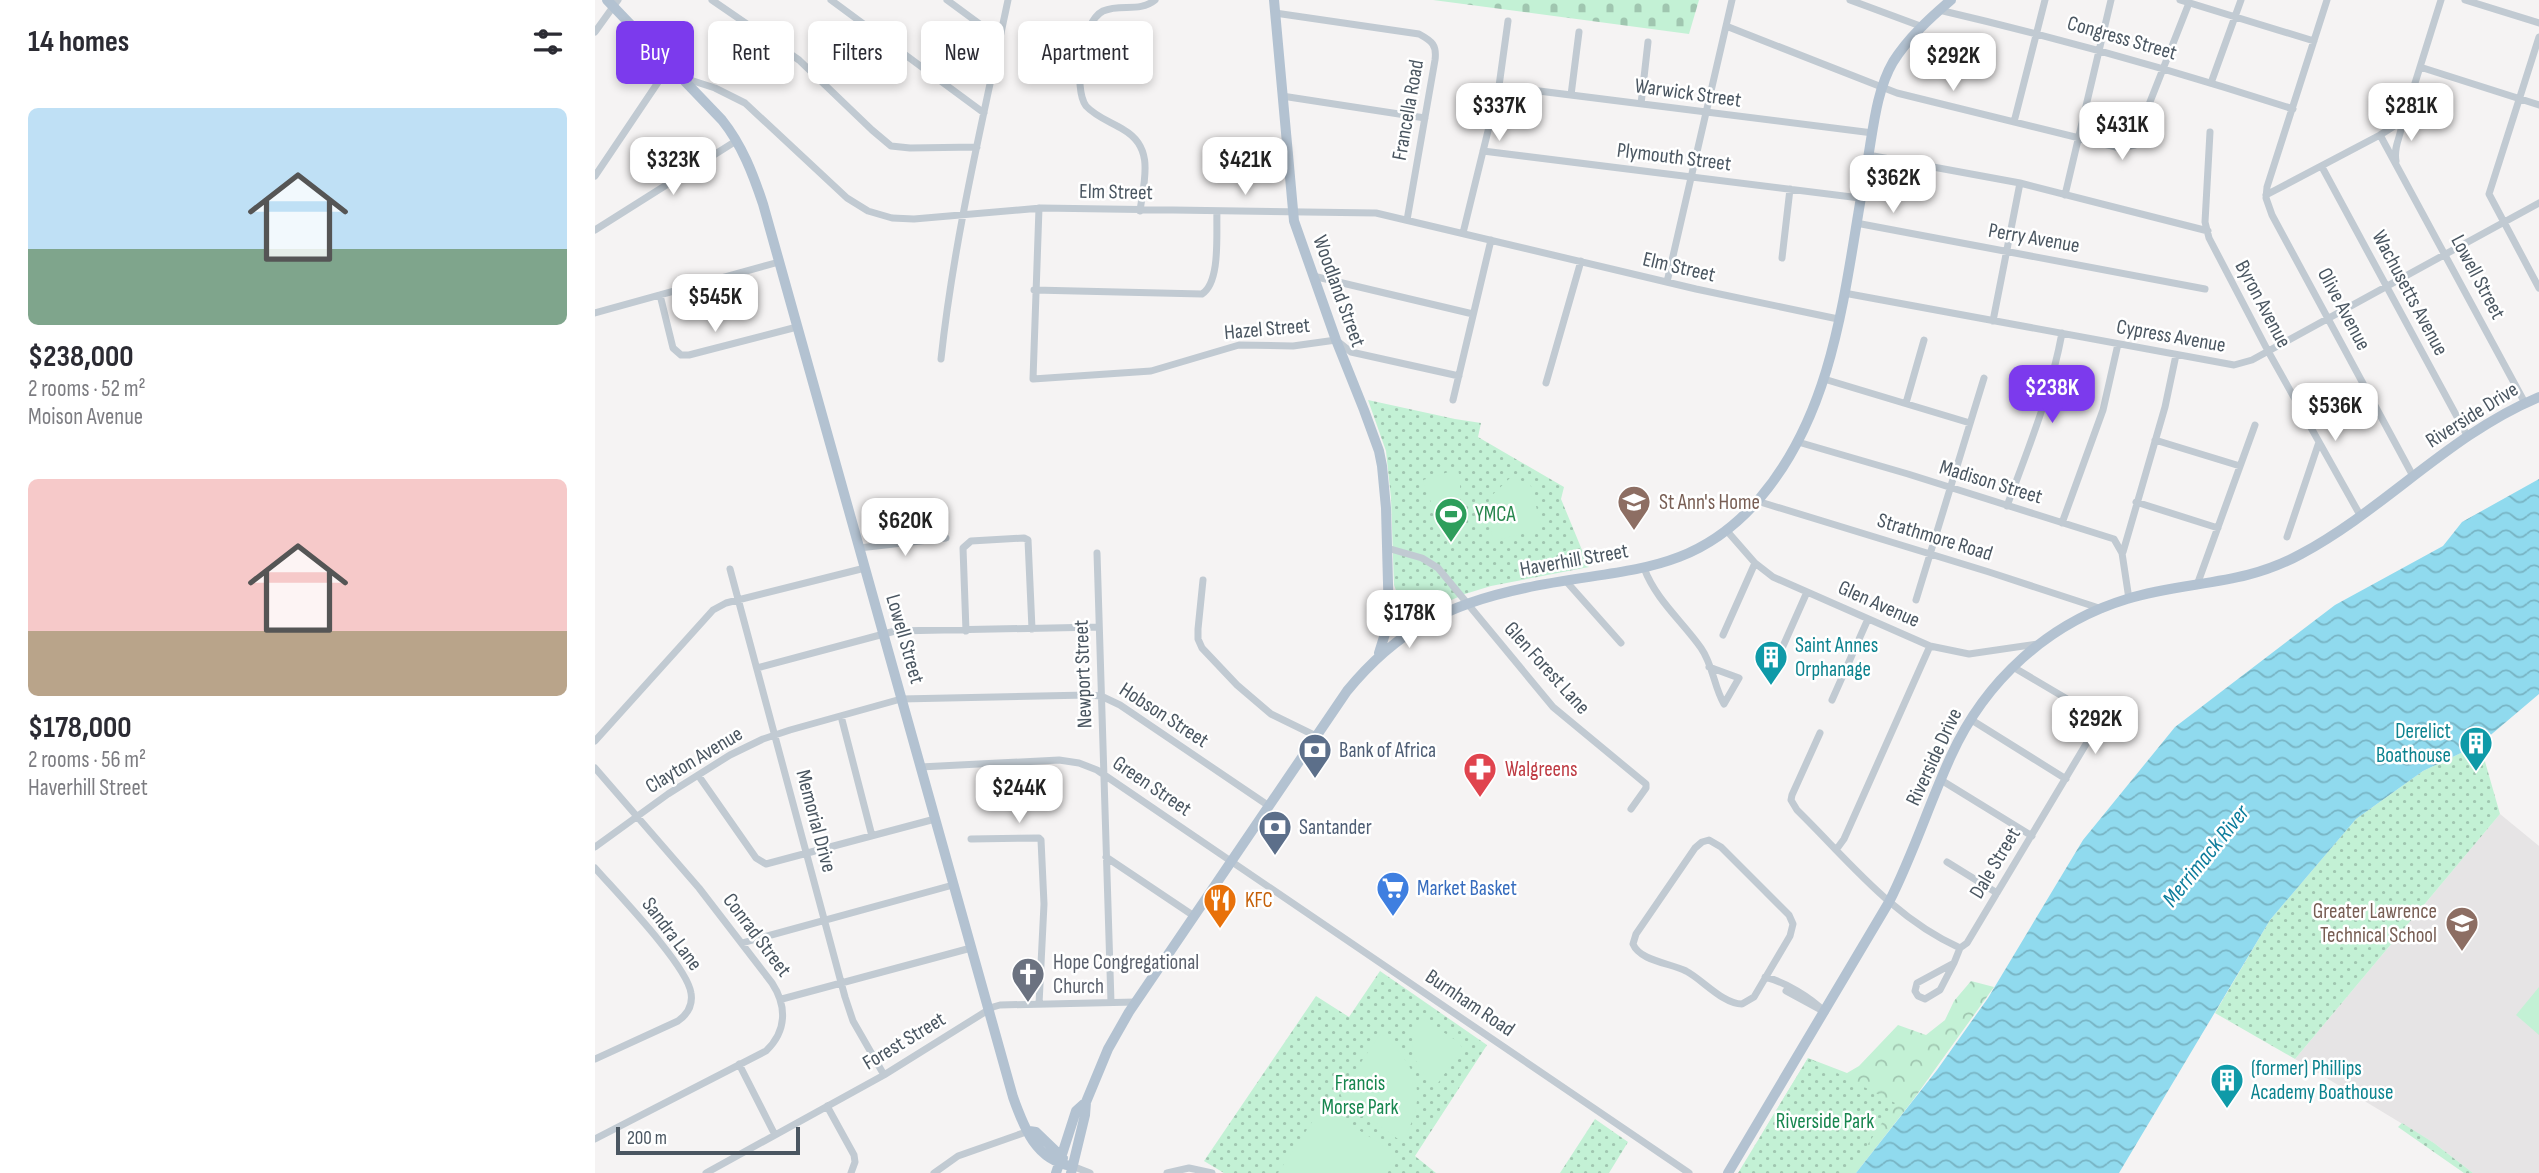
<!DOCTYPE html>
<meta charset="utf-8">
<style>
:root{--surface:#fff;--page:#f7f7f7;--text:#2b2b33;--muted:#7c7c81;--accent:#7c3aed}
body{margin:0;font-family:"Sofia Sans Condensed",sans-serif;background:var(--page);color:var(--text);height:100vh;display:flex;flex-direction:column;font-size:26px;white-space:nowrap}
*{box-sizing:border-box;margin:0}
p{font-size:23px;color:var(--muted)}
.icon{flex:none;width:38px;height:38px;fill:none;stroke:currentColor;stroke-width:2;stroke-linecap:round;stroke-linejoin:round}
.map{position:relative;flex:1;overflow:hidden}
.side{display:flex;flex-direction:column;background:var(--surface);width:595px}
.side>*{flex:none}
.banner{position:absolute;left:21px;top:21px;width:665px;height:63px;display:flex;gap:14px}
.scale{position:absolute;left:21px;bottom:18px;width:184px;box-sizing:border-box;padding-left:7px;border:4px solid #4a5661;border-top:0;font-size:19px;line-height:24px;white-space:nowrap;color:#4a5661;-webkit-text-stroke:5px #fff;paint-order:stroke}
.price{position:absolute;translate:-50% -60px;padding:0 16px;border-radius:14px;background:#fff;color:#222;font-size:23px;line-height:46px;filter:drop-shadow(0 2px 4px #0008)}
.price::after{content:'';position:absolute;left:50%;top:42px;width:21px;height:16px;margin-left:-10px;background:inherit;clip-path:polygon(0 0,100% 0,50% 100%)}
.price.active{background:var(--accent);color:#fff}
ul{padding:0;list-style:none}
li{display:grid;align-content:center;gap:14px;height:371px;padding:0 28px}
li span{display:grid;place-items:center;height:217px;border-radius:10px;color:#555}
li>.icon{margin-inline-start:auto}
span .icon{width:126px;height:126px;fill:#fffc;stroke-width:1}
li b{font-size:30px}
h2{display:flex;justify-content:space-between;align-items:center;height:84px;padding:0 28px;font-size:30px}
.pill{padding:0 24px;border-radius:10px;background:var(--surface);box-shadow:0 4px 10px #0003;font-size:24px;line-height:63px}
.pill.active{background:var(--accent);color:#fff}
main{display:flex;flex:1;min-height:0}
.map>svg:first-child{display:block}
.education{fill:#e6e4e5}
.forest{fill:url(#forest-crowns)}
.cemetery{fill:url(#cemetery-stones)}
.park{fill:url(#park-dots)}
.pitch{fill:#c3f1d5}
.water{fill:url(#water-waves)}
.lines{fill:none;stroke-linecap:round;stroke-linejoin:round}
.minor{stroke:#c1cad2;stroke-width:7}
.major{stroke:#b3c2d1;stroke-width:10}
.labels{text-anchor:middle;dominant-baseline:central;stroke-width:5;stroke-linejoin:round;paint-order:stroke}
.street-label{font-size:21px;fill:#4a5661;stroke:#fff}
.education-label{font-size:21px;fill:#785e54;stroke:#fff;text-anchor:start}
.leisure-label{font-size:21px;fill:#27864d;stroke:#fff;text-anchor:start}
.culture-label{font-size:21px;fill:#0d838f;stroke:#fff;text-anchor:start}
.service-label{font-size:21px;fill:#4e5e75;stroke:#fff;text-anchor:start}
.health-label{font-size:21px;fill:#be3a42;stroke:#fff;text-anchor:start}
.shop-label{font-size:21px;fill:#366cbe;stroke:#fff;text-anchor:start}
.food-label{font-size:21px;fill:#c56008;stroke:#fff;text-anchor:start}
.worship-label{font-size:21px;fill:#5b616d;stroke:#fff;text-anchor:start}
.park-label{font-size:21px;fill:#17864f;stroke:#fff}
.water-label{font-size:23px;font-style:italic;fill:#0c7c9b;stroke:#fff}
</style>
<main>
<section class="side">
<h2>14 homes<svg class="icon" aria-label="filters" viewBox="0 0 24 24"><path d="M4 7h16M4 17h16"/><circle cx="9" cy="7" r="2"/><circle cx="15" cy="17" r="2"/></svg></h2>
<ul>
<li><span style="background:linear-gradient(#bfe0f5 65%,#7fa58c 0)"><svg class="icon" aria-label="home" viewBox="0 0 24 24"><path d="M3 11l9-7 9 7M6 9v11h12V9"/></svg></span><div><b>$238,000</b><p>2 rooms · 52 m²</p><p>Moison Avenue</p></div></li>
<li><span style="background:linear-gradient(#f6c9c9 70%,#b9a48a 0)"><svg class="icon" aria-label="home" viewBox="0 0 24 24"><path d="M3 11l9-7 9 7M6 9v11h12V9"/></svg></span><div><b>$178,000</b><p>2 rooms · 56 m²</p><p>Haverhill Street</p></div></li>
</ul>
</section>
<div class="map">
<svg width="1944" height="1173" viewBox="0 0 1944 1173">
<defs>
<pattern id="forest-crowns" width="20" height="18" patternUnits="userSpaceOnUse" patternTransform="scale(1.75)"><rect width="20" height="18" fill="#c3f1d5"/><path d="M2 6a3 3 0 1 1 6 0M12 15a3 3 0 1 1 6 0" fill="none" stroke="#a0c6b0"/></pattern>
<pattern id="cemetery-stones" width="16" height="16" patternUnits="userSpaceOnUse" patternTransform="scale(1.75)"><rect width="16" height="16" fill="#c3f1d5"/><path d="M2 7V4a2 2 0 0 1 4 0v3zM10 15v-3a2 2 0 0 1 4 0v3z" fill="#a0c6b0"/></pattern>
<pattern id="park-dots" width="8" height="8" patternUnits="userSpaceOnUse" patternTransform="scale(1.75)"><rect width="8" height="8" fill="#c3f1d5"/><path d="M2 2h.1M6 6h.1" fill="none" stroke="#a0c6b0" stroke-width="1.8" stroke-linecap="round"/></pattern>
<pattern id="water-waves" width="16" height="10" patternUnits="userSpaceOnUse" patternTransform="scale(1.75)"><rect width="16" height="10" fill="#90daee"/><path d="M0 5q4-4 8 0t8 0" fill="none" stroke="#78b4c4"/></pattern>
</defs>
<rect width="100%" height="100%" fill="#f5f3f3"/>
<path class="education" d="M 1905,814 L 1944,846 L 1944,1173 L 1878,1173 L 1839,1143 L 1700,1059 Z"/>
<path class="forest" d="M 1376,981 L 1399,987 L 1318,1100 L 1261,1173 L 1220,1173 L 1167,1134 L 1213,1058 L 1252,1073 L 1264,1066 L 1303,1025 L 1331,1035 L 1350,1020 L 1359,1001 Z"/>
<path class="cemetery" d="M 838,0 L 1104,0 L 1094,34 Z"/>
<path class="park" d="M 773,400 L 860,419 L 886,423 L 883,437 L 969,487 L 966,499 L 994,567 L 896,586 L 870,594 L 829,612 L 813,611 L 806,604 L 799,585 L 796,498 L 791,451 Z
M 1885,744 L 1905,814 L 1700,1059 L 1620,1013 L 1675,920 L 1761,819 L 1828,771 Z
M 785,971 L 892,1045 L 820,1156 L 841,1173 L 629,1173 L 609,1161 L 721,996 L 754,1017 Z
M 1213,1058 L 1300,1103 L 1254,1173 L 1143,1173 Z
M 1000,1119 L 1033,1142 L 1014,1173 L 965,1173 Z
M 1807,1123 L 1839,1143 L 1878,1173 L 1869,1173 L 1803,1127 Z"/>
<path class="pitch" d="M 863,469 C 867,488 866,496 854,511 L 839,511 L 828,480 Z
M 915,478 L 935,483 L 947,529 L 898,541 L 893,510 L 894,498 Z
M 1944,987 L 1944,1035 L 1921,1015 Z
M 825,1017 L 865,1043 L 867,1049 L 841,1086 C 818,1065 810,1046 825,1017 Z
M 786,1033 C 824,1068 834,1095 807,1142 L 747,1098 L 745,1093 Z
M 730,1109 L 802,1154 L 789,1173 L 683,1173 L 725,1110 Z"/>
<path class="water" d="M 1944,479 L 1944,694 L 1885,744 L 1828,771 L 1761,819 L 1675,920 L 1524,1173 L 1261,1173 L 1342,1070 L 1393,998 L 1488,840 L 1580,727 L 1740,605 L 1848,546 L 1867,522 Z"/>
<g class="lines">
<path class="minor" d="M 117,0 L 204,60 L 277,130 L 296,146 L 315,148 L 382,147
M 236,0 L 389,113
M 352,0 L 405,39
M 1255,0 L 1328,27
M 1585,0 L 1719,41
M 1732,0 L 1672,187 L 1671,198 L 1677,215 L 1818,476
M 1846,0 L 1810,115 L 1807,121 L 1785,135 L 1930,403
M 1870,0 L 1944,23
M 1344,10 C 1464,38 1581,71 1698,109
M 680,13 L 824,34 C 837,41 842,45 840,60 L 812,220
M 1131,26 L 1302,93 L 1525,148 L 1540,145 L 1546,136 L 1553,107 L 1594,3
M 0,32 L 23,0
M 1944,37 L 1894,194 L 1944,288
M 1825,67 L 1944,105
M 89,78 L 120,88 L 150,103 L 252,198 L 273,211 L 297,218 L 319,219 L 446,208 L 781,213 L 1101,289 L 1243,319
M 1616,83 L 1646,0
M 904,86 L 1278,133
M 976,95 L 984,32
M 687,96 L 830,118
M 1046,104 L 1053,42
M 1419,122 L 1450,0
M 1615,132 L 1610,222 L 1614,238 L 1673,351 L 1765,515
M 888,151 L 1265,198
M 1273,155 L 1425,183 L 1613,231
M 1801,161 C 1798,145 1807,136 1807,121
M 1727,167 L 1873,437
M 0,176 L 74,66
M 1470,195 L 1516,0
M 1671,195 L 1785,135
M 444,208 L 438,379 L 556,371 L 644,345 L 698,346 L 741,340 L 756,352 L 864,376
M 545,211 C 549,181 560,148 529,130 C 516,122 501,117 491,106 C 478,88 486,22 508,11 C 526,3 544,13 560,0
M 1261,223 L 1610,289
M 0,230 L 141,141
M 868,233 L 904,86 L 913,21
M 1187,258 L 1195,189
M 718,276 L 878,314
M 1072,282 L 1137,0
M 439,290 L 607,294 C 626,282 621,232 622,211
M 1249,293 L 1639,365 L 1657,360 L 1944,203
M 65,295 L 78,348 L 86,355 L 94,355 L 202,327
M 0,313 L 184,262
M 1398,321 L 1425,183
M 346,359 C 359,238 388,119 413,0
M 1229,379 L 1375,423
M 951,383 L 986,261
M 858,400 L 896,240
M 1311,403 L 1329,340
M 1560,440 L 1645,466
M 1203,442 L 1313,474 L 1519,539 L 1527,553 L 1534,599
M 1162,501 L 1394,572 L 1507,609
M 1541,502 L 1623,528
M 1412,506 C 1433,449 1456,393 1467,333
M 1467,523 L 1508,410 L 1523,344
M 1132,531 L 1160,563 L 1178,577 L 1335,646 L 1374,654 L 1443,644
M 1692,537 L 1724,442
M 264,548 L 351,538
M 792,548 L 827,558 L 843,568 L 958,707 L 1051,784 L 1051,788 L 1036,809
M 1528,552 L 1570,407 L 1581,355
M 502,553 L 516,1002
M 1049,568 C 1061,600 1087,621 1106,648 C 1118,665 1119,687 1129,704 L 1144,678 L 1114,667
M 135,569 L 250,997 L 258,1021 L 289,1075
M 608,580 L 603,629 L 603,639 L 607,648 L 642,685 L 676,714 L 721,736
M 970,580 L 1026,643
M 1602,585 L 1660,425
M 1321,600 L 1389,378
M 371,631 L 368,548 L 376,541 L 429,538 L 433,540 L 437,629
M 1128,635 L 1160,563
M 162,668 L 300,631 L 504,627
M 1177,671 L 1212,592
M 1237,700 L 1273,619
M 246,716 L 277,836
M 1375,719 L 1471,779
M 1225,733 L 1197,795 L 1196,800 L 1202,810 C 1253,860 1298,918 1365,948 L 1372,943 L 1506,719 L 1418,667
M 0,741 L 118,610 L 131,603 L 270,568
M 325,767 L 464,760 L 484,763 L 502,770 L 1094,1173
M 0,768 L 104,888 L 177,983 C 192,1006 192,1031 171,1051 L 0,1139
M 103,775 L 161,858 L 171,864 L 340,819
M 1346,780 L 1437,836
M 376,839 L 444,838 L 446,840 L 449,904 L 444,1004
M 1114,840 L 1126,847 L 1194,915 L 1198,924 L 1195,936 L 1159,997 L 1147,1004 C 1128,1004 1108,980 1091,971 C 1075,963 1045,961 1038,944 L 1041,934 L 1100,848 L 1107,842 Z
M 0,847 L 73,794 L 135,755 L 168,739 L 195,730 L 306,699 L 493,695 L 506,696 L 525,705 L 674,806
M 1241,850 L 1249,839 L 1335,646
M 511,857 L 599,916
M 1352,862 L 1402,893
M 0,868 C 21,892 92,965 96,993 C 98,1005 93,1014 83,1021 L 0,1059
M 147,943 L 358,885
M 1359,963 L 1345,990 L 1330,999 L 1323,996 L 1320,991 L 1322,983 L 1359,963 L 1365,948
M 1170,977 C 1190,982 1215,997 1230,1012
M 1191,991 L 1226,1010
M 187,999 L 376,948
M 144,1064 L 180,1135
M 232,1106 L 259,1155 L 260,1162 L 256,1173
M 477,1166 L 495,1173
M 111,1173 L 289,1075 L 398,1007 L 405,1005 L 540,1002
M 339,1173 L 363,1156 L 434,1131
M 572,1173 L 594,1168 L 617,1173"/>
<path class="major" d="M 12,0 L 127,120 C 147,145 158,174 168,204 L 418,1097 C 429,1128 441,1161 477,1166
M 679,0 L 699,221 L 741,340 L 769,410 L 784,451 L 787,466 L 791,508 L 794,621 L 784,653
M 795,594 L 807,619 L 808,636
M 804,611 L 833,621
M 434,1131 L 441,1132 L 468,1158
M 461,1173 L 481,1111 L 491,1102
M 476,1173 L 490,1115 L 491,1102 L 513,1049 L 534,1012 L 752,691 C 802,630 853,604 930,588 C 1025,567 1096,579 1165,498 C 1244,405 1250,278 1272,164 C 1278,131 1281,91 1298,62 C 1313,38 1335,18 1356,0
M 1133,1173 L 1294,902 C 1318,855 1334,804 1356,756 C 1390,681 1453,623 1532,599 C 1593,580 1646,587 1706,554 C 1790,509 1855,434 1944,397"/>
</g>
<defs>
<symbol id="school-pin" viewBox="-11 -11 22 30"><path d="M0 17L-7.5 6A9.5 9.5 0 1 1 7.5 6Z" fill="#8d6e63" stroke="#fff"/><path d="M0-5L7-2L0 1L-7-2ZM-4 1L0 2.5L4 1V4Q0 6-4 4Z" fill="#fff"/></symbol>
<symbol id="stadium-pin" viewBox="-11 -11 22 30"><path d="M0 17L-7.5 6A9.5 9.5 0 1 1 7.5 6Z" fill="#2e9e5b" stroke="#fff"/><path d="M0-5a6.5 5 0 1 0 0 10a6.5 5 0 1 0 0-10ZM-3.5-1.8h7v3.6h-7Z" fill="#fff"/></symbol>
<symbol id="building-pin" viewBox="-11 -11 22 30"><path d="M0 17L-7.5 6A9.5 9.5 0 1 1 7.5 6Z" fill="#0f9aa8" stroke="#fff"/><path d="M-4-6H4V6H1V3H-1V6H-4ZM-2.5-4.3h1.7v1.8h-1.7ZM.8-4.3h1.7v1.8H.8ZM-2.5-1h1.7V.8h-1.7ZM.8-1h1.7V.8H.8Z" fill="#fff"/></symbol>
<symbol id="bank-pin" viewBox="-11 -11 22 30"><path d="M0 17L-7.5 6A9.5 9.5 0 1 1 7.5 6Z" fill="#5c6f8a" stroke="#fff"/><path d="M-6-4H6V4H-6ZM0-2.3a2.3 2.3 0 1 0 0 4.6a2.3 2.3 0 1 0 0-4.6Z" fill="#fff"/></symbol>
<symbol id="pharmacy-pin" viewBox="-11 -11 22 30"><path d="M0 17L-7.5 6A9.5 9.5 0 1 1 7.5 6Z" fill="#e0444e" stroke="#fff"/><path d="M-2-6h4v4h4v4h-4v4h-4v-4h-4v-4h4Z" fill="#fff"/></symbol>
<symbol id="supermarket-pin" viewBox="-11 -11 22 30"><path d="M0 17L-7.5 6A9.5 9.5 0 1 1 7.5 6Z" fill="#3f7fe0" stroke="#fff"/><path d="M-6-5.5h2.5l.6 2H6L4.5 2H-2.5L-4.4-4H-6ZM-1.5 3.2a1.3 1.3 0 1 0 .1 0ZM3 3.2a1.3 1.3 0 1 0 .1 0Z" fill="#fff"/></symbol>
<symbol id="restaurant-pin" viewBox="-11 -11 22 30"><path d="M0 17L-7.5 6A9.5 9.5 0 1 1 7.5 6Z" fill="#e8710a" stroke="#fff"/><path d="M-5-6h1v4h1v-4h1v4h1v-4h1v5L-1.5 .5V6h-2V.5L-5-1ZM5-6V6H3V1.5H1.5Q1.5-4 5-6Z" fill="#fff"/></symbol>
<symbol id="church-pin" viewBox="-11 -11 22 30"><path d="M0 17L-7.5 6A9.5 9.5 0 1 1 7.5 6Z" fill="#6b7280" stroke="#fff"/><path d="M-1.2-6h2.4v3.5h3.3v2.4h-3.3V6h-2.4V-.1h-3.3v-2.4h3.3Z" fill="#fff"/></symbol>
</defs>
<g fill-rule="evenodd">
<use href="#school-pin" x="1020" y="483" width="38" height="52"/>
<use href="#stadium-pin" x="837" y="495" width="38" height="52"/>
<use href="#building-pin" x="1157" y="638" width="38" height="52"/>
<use href="#building-pin" x="1862" y="724" width="38" height="52"/>
<use href="#bank-pin" x="701" y="731" width="38" height="52"/>
<use href="#pharmacy-pin" x="866" y="750" width="38" height="52"/>
<use href="#bank-pin" x="661" y="808" width="38" height="52"/>
<use href="#supermarket-pin" x="779" y="869" width="38" height="52"/>
<use href="#restaurant-pin" x="606" y="881" width="38" height="52"/>
<use href="#school-pin" x="1848" y="904" width="38" height="52"/>
<use href="#church-pin" x="414" y="955" width="38" height="52"/>
<use href="#building-pin" x="1613" y="1061" width="38" height="52"/>
</g>
<g class="labels">
<g class="street-label">
<text transform="translate(1527 38) rotate(16)">Congress Street</text>
<text transform="translate(1093 93) rotate(8)">Warwick Street</text>
<text transform="translate(813 110) rotate(-80)">Francella Road</text>
<text transform="translate(1079 157) rotate(7)">Plymouth Street</text>
<text transform="translate(521 192) rotate(1)">Elm Street</text>
<text transform="translate(1439 238) rotate(10)">Perry Avenue</text>
<text transform="translate(1084 267) rotate(13)">Elm Street</text>
<text transform="translate(1883 277) rotate(62)">Lowell Street</text>
<text transform="translate(744 291) rotate(70)">Woodland Street</text>
<text transform="translate(1815 293) rotate(62)">Wachusetts Avenue</text>
<text transform="translate(1668 304) rotate(62)">Byron Avenue</text>
<text transform="translate(1749 309) rotate(62)">Olive Avenue</text>
<text transform="translate(672 329) rotate(-5)">Hazel Street</text>
<text transform="translate(1576 336) rotate(10)">Cypress Avenue</text>
<text transform="translate(1877 415) rotate(-32)">Riverside Drive</text>
<text transform="translate(1396 482) rotate(17)">Madison Street</text>
<text transform="translate(1340 537) rotate(17)">Strathmore Road</text>
<text transform="translate(979 560) rotate(-10)">Haverhill Street</text>
<text transform="translate(1284 604) rotate(24)">Glen Avenue</text>
<text transform="translate(310 639) rotate(74)">Lowell Street</text>
<text transform="translate(952 668) rotate(48)">Glen Forest Lane</text>
<text transform="translate(488 674) rotate(-92)">Newport Street</text>
<text transform="translate(569 715) rotate(33)">Hobson Street</text>
<text transform="translate(1339 757) rotate(-65)">Riverside Drive</text>
<text transform="translate(99 760) rotate(-31)">Clayton Avenue</text>
<text transform="translate(557 786) rotate(34)">Green Street</text>
<text transform="translate(221 821) rotate(75)">Memorial Drive</text>
<text transform="translate(1400 863) rotate(-59)">Dale Street</text>
<text transform="translate(77 934) rotate(53)">Sandra Lane</text>
<text transform="translate(162 935) rotate(53)">Conrad Street</text>
<text transform="translate(875 1003) rotate(34)">Burnham Road</text>
<text transform="translate(309 1041) rotate(-31)">Forest Street</text>
</g>
<g class="education-label">
<text x="1064" y="502">St Ann's Home</text>
<text x="1842" y="911" text-anchor="end">Greater Lawrence<tspan x="1842" dy="24">Technical School</tspan></text>
</g>
<g class="leisure-label">
<text x="880" y="514">YMCA</text>
</g>
<g class="culture-label">
<text x="1200" y="645">Saint Annes<tspan x="1200" dy="24">Orphanage</tspan></text>
<text x="1856" y="731" text-anchor="end">Derelict<tspan x="1856" dy="24">Boathouse</tspan></text>
<text x="1656" y="1068">(former) Phillips<tspan x="1656" dy="24">Academy Boathouse</tspan></text>
</g>
<g class="service-label">
<text x="744" y="750">Bank of Africa</text>
<text x="704" y="827">Santander</text>
</g>
<g class="health-label">
<text x="910" y="769">Walgreens</text>
</g>
<g class="shop-label">
<text x="822" y="888">Market Basket</text>
</g>
<g class="food-label">
<text x="650" y="900">KFC</text>
</g>
<g class="worship-label">
<text x="458" y="962">Hope Congregational<tspan x="458" dy="24">Church</tspan></text>
</g>
<g class="park-label">
<text x="765" y="1083">Francis<tspan x="765" dy="24">Morse Park</tspan></text>
<text x="1230" y="1121">Riverside Park</text>
</g>
<g class="water-label">
<text transform="translate(1611 856) rotate(-51)">Merrimack River</text>
</g>
</g>
</svg>
<div class="scale">200 m</div>
<b class="price" style="left:1358px;top:93px">$292K</b>
<b class="price" style="left:904px;top:143px">$337K</b>
<b class="price" style="left:1816px;top:143px">$281K</b>
<b class="price" style="left:1527px;top:162px">$431K</b>
<b class="price" style="left:78px;top:197px">$323K</b>
<b class="price" style="left:650px;top:197px">$421K</b>
<b class="price" style="left:1298px;top:215px">$362K</b>
<b class="price" style="left:120px;top:334px">$545K</b>
<b class="price active" style="left:1457px;top:425px">$238K</b>
<b class="price" style="left:1740px;top:443px">$536K</b>
<b class="price" style="left:310px;top:558px">$620K</b>
<b class="price" style="left:814px;top:650px">$178K</b>
<b class="price" style="left:1500px;top:756px">$292K</b>
<b class="price" style="left:424px;top:825px">$244K</b>
<div class="banner">
<a class="pill active">Buy</a>
<a class="pill">Rent</a>
<a class="pill">Filters</a>
<a class="pill">New</a>
<a class="pill">Apartment</a>
</div>
</div>
</main>
